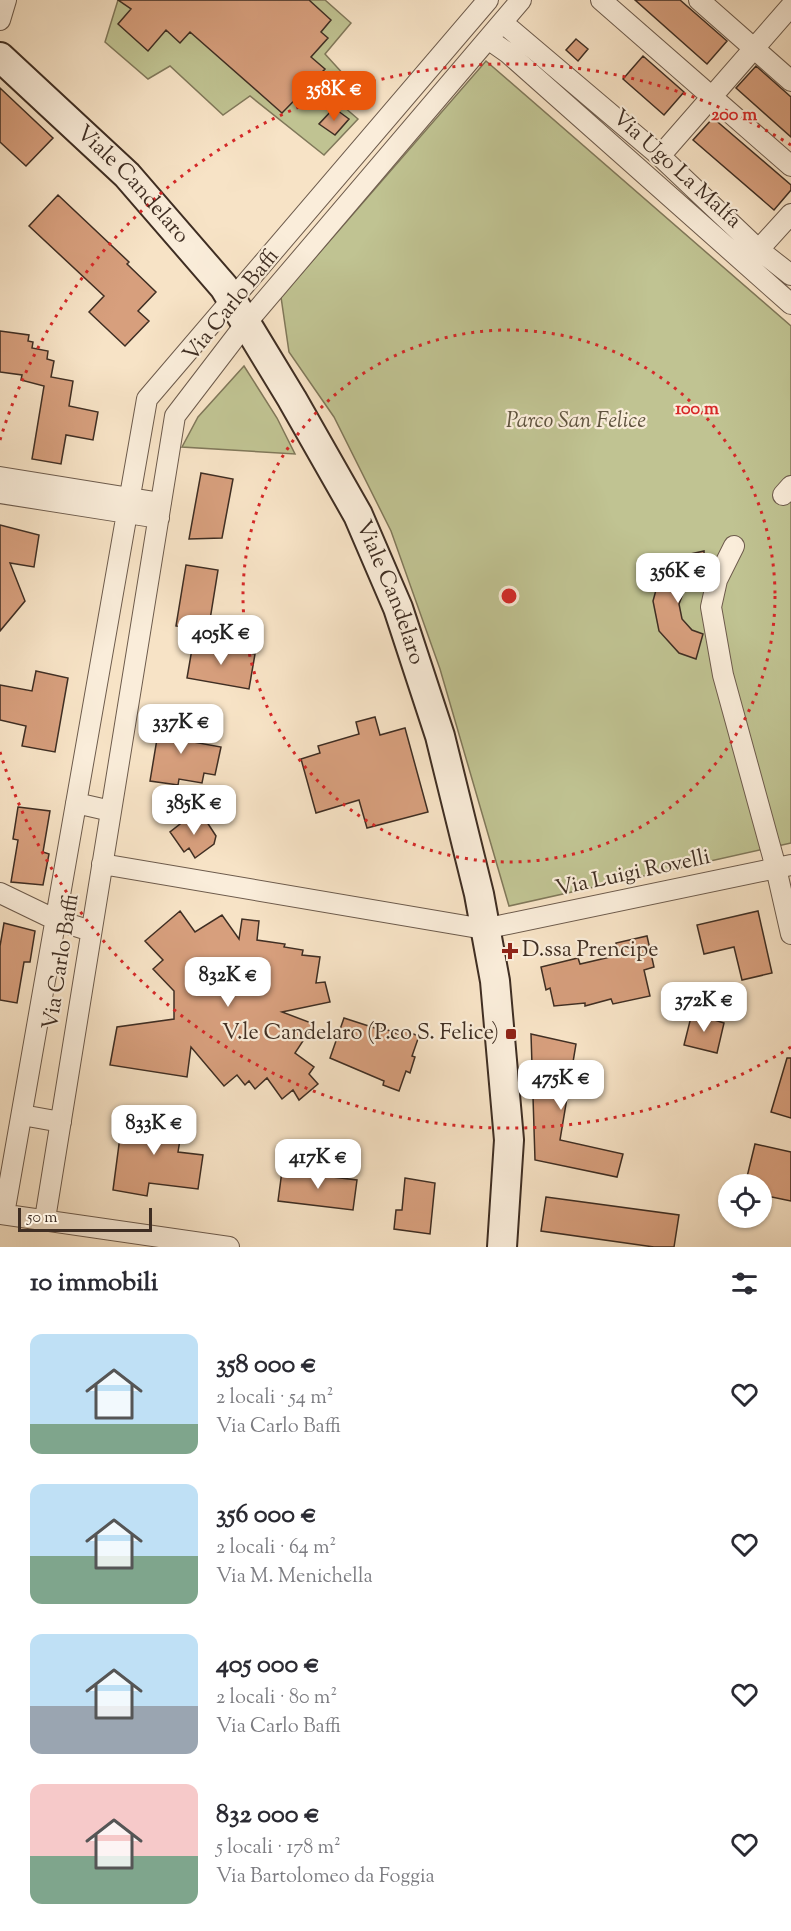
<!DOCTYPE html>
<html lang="it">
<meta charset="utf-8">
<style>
:root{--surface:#fff;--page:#f7f7f7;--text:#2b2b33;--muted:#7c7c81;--accent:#ea580c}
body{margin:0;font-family:"Sorts Mill Goudy",serif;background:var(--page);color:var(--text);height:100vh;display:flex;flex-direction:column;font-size:22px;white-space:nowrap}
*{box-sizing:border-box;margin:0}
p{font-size:20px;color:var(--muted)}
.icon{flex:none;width:33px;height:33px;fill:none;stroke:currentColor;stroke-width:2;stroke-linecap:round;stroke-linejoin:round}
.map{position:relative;height:1247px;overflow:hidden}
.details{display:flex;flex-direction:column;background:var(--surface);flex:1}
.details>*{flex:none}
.fabs{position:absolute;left:718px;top:1174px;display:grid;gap:12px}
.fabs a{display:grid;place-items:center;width:54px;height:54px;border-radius:50%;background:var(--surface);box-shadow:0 2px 4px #0004;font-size:30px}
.scale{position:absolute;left:18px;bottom:15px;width:134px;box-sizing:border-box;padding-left:6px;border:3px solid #3f2e23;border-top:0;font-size:16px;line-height:21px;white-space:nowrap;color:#3f2e23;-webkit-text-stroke:4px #faedda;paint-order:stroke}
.price{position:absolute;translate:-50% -51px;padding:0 14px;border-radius:12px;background:#fff;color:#222;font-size:20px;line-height:39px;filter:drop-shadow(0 2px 3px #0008)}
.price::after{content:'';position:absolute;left:50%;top:36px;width:18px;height:14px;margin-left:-9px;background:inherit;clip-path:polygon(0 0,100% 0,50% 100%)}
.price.active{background:var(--accent);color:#fff}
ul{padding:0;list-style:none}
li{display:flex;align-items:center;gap:18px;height:150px;padding:0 30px}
li span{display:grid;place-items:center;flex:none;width:168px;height:120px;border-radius:12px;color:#555}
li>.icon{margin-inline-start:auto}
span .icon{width:72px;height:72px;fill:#fffc;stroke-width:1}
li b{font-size:26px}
h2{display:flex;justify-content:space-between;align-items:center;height:72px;padding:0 30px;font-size:26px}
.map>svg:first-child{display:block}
.green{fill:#c0c392;stroke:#80785a;stroke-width:1.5}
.building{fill:#d79f7d;stroke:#3f2e23;stroke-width:1.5}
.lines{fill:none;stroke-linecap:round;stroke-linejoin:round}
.street-casing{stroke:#6d5b4c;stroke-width:22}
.secondary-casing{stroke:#3f2e23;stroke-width:32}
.street{stroke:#faedda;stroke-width:20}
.secondary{stroke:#faedda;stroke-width:28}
.ring{fill:none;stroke:#d62828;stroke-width:3;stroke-dasharray:3 6}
.poi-dot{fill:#8f2418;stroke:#faedda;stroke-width:2}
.labels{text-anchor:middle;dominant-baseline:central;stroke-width:4.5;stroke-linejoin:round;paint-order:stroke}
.street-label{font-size:22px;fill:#3f2e23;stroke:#faedda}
.park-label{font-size:22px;font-style:italic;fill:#5f533f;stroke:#faedda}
.poi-label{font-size:22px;fill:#3f2e23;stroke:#faedda;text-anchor:start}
.centre{fill:#d62828;stroke:#faedda;stroke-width:3}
.ring-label{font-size:18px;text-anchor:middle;font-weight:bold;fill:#d62828;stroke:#faedda;stroke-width:4.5;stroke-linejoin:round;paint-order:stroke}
</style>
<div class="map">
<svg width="791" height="1247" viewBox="0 0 791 1247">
<rect width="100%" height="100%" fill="#f7e3c6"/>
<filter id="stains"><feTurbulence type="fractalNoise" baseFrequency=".00333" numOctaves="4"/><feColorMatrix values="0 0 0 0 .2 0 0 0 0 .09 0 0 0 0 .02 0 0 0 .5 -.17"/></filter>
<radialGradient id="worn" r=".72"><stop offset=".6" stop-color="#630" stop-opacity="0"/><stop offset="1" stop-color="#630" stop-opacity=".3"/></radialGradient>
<path class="green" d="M 118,0 L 325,0 L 351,23 L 325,54 L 346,77 L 330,95 L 358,119 L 324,155 L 250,96 L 223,115 L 170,66 L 148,79 L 105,42 Z
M 486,61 L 791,326 L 791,843 L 509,906 L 440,669 L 391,531 L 334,417 L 289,352 L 281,297 Z
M 244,366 L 277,418 L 295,454 L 182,447 L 198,417 Z"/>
<path class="building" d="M 118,0 L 309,0 L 331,20 L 321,32 L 328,38 L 311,57 L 325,69 L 282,113 L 190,32 L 180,43 L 166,30 L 148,51 L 118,24 L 131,9 Z
M 635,0 L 680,0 L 727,41 L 707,64 Z
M 576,39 L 588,49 L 578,61 L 566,50 Z
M 643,56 L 684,92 L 664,115 L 623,79 Z
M 756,66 L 791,97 L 791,137 L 736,88 Z
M 0,88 L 53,138 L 26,166 L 0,142 Z
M 334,108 L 349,119 L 335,135 L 319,124 Z
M 713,118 L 791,185 L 791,190 L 774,210 L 693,140 Z
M 58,195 L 129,262 L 127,264 L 156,292 L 138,311 L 149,321 L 125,346 L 89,312 L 104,296 L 29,226 Z
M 0,331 L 29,335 L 28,341 L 33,342 L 32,348 L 48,351 L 47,359 L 54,361 L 51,377 L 73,381 L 69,406 L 98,412 L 93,440 L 66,435 L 61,464 L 32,459 L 44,386 L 21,380 L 22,375 L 0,372 Z
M 201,473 L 233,479 L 222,538 L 189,539 Z
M 0,525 L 39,535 L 34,567 L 10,563 L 25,601 L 0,631 Z
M 704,551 L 705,577 L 694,580 L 686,586 L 679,604 L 682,619 L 692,630 L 703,634 L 696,659 L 679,653 L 659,631 L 653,601 L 659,579 L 670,567 L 686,555 Z
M 186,565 L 218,570 L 208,632 L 176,626 Z
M 193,643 L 255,654 L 249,689 L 187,678 Z
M 36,671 L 68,678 L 55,752 L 22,746 L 26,726 L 0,720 L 0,685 L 32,691 Z
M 161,715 L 186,720 L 182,740 L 221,747 L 215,775 L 204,773 L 202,783 L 179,779 L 178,785 L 150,781 Z
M 375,717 L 380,735 L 405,728 L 428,812 L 367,828 L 359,800 L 316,813 L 301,759 L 320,753 L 318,746 L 359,734 L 356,722 Z
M 18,807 L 50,811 L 43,852 L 49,854 L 43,885 L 11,882 L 18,840 L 13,839 Z
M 203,816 L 216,836 L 214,844 L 195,858 L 189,848 L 184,852 L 170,832 L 189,817 L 194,823 Z
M 180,911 L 195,932 L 222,915 L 239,939 L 242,919 L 259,921 L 257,940 L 285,944 L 284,947 L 303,950 L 302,955 L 320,957 L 316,983 L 325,982 L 330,1002 L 282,1012 L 314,1024 L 295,1053 L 314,1067 L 309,1074 L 318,1084 L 299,1100 L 293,1090 L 282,1099 L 267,1078 L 255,1089 L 249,1081 L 245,1085 L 237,1075 L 224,1086 L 191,1047 L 187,1077 L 110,1065 L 117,1027 L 174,1019 L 174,991 L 153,969 L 163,960 L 145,941 Z
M 758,911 L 772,973 L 742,980 L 734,947 L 704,954 L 697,925 Z
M 4,923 L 35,931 L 30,962 L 24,962 L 17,1003 L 0,1000 L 0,946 Z
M 647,936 L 654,967 L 644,970 L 650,996 L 613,1004 L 611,999 L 585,1006 L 585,1003 L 554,1006 L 550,988 L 546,990 L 541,967 L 578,958 L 580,964 L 619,955 L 616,943 Z
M 692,1013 L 724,1023 L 717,1053 L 684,1045 Z
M 344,1018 L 381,1030 L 382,1028 L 401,1035 L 402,1030 L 419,1036 L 412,1056 L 415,1057 L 410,1073 L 406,1071 L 399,1091 L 383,1085 L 384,1081 L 330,1058 Z
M 531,1034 L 576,1044 L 560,1140 L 623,1154 L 617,1177 L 535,1160 Z
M 787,1058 L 791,1058 L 791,1118 L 771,1112 Z
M 123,1114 L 183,1122 L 178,1152 L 203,1155 L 198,1189 L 149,1183 L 147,1196 L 113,1190 Z
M 755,1144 L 791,1152 L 791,1201 L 762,1195 L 762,1185 L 745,1185 Z
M 282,1171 L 357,1180 L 353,1210 L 278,1201 Z
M 405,1178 L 435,1183 L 430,1234 L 394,1229 L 396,1210 L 402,1210 Z
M 546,1197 L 679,1215 L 674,1247 L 654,1247 L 541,1231 Z"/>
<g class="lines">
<defs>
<path id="street" d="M 601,0 L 791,166
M 699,0 L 791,81
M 0,20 L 6,0
M 503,23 L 660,156 L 759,250 L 791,275
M 488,39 L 508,53 L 791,304
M 660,156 L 791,6
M 751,258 L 791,214
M 0,477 L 161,503
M 0,493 L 159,518
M 783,495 L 791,486
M 734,546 L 717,580 L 711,607 L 723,675 L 776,868 L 791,934
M 76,803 L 111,811
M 102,864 L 484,929 L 791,865
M 0,893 L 56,920 L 91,931
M 22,1115 L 61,1122
M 0,1214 L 229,1247
M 4,1214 L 147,399 L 488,0
M 45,1219 L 175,416 L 247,322 L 521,0"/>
<g id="secondary">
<path id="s1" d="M 0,57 L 127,175 L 224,287 L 292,399 L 358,515 L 398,608 L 440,736 L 479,894 L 495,981 L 509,1140 L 502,1247"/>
</g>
</defs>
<use href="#street" class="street-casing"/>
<use href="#secondary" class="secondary-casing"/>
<use href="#street" class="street"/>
<use href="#secondary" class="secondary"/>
</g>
<g class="ring">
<circle cx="509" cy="596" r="266"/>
<path d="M791 1047A532 532 0 0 1 0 752M0 440A532 532 0 0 1 791 145"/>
</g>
<g class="poi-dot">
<path d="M507 942h6v6h6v6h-6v6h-6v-6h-6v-6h6z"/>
<rect x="505" y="1028" width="12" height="12" rx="3"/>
</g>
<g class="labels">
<g class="street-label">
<text transform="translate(676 170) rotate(42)">Via Ugo La Malfa</text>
<text stroke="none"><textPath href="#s1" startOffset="184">Viale Candelaro</textPath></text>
<text transform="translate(232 306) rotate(-51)">Via Carlo Baffi</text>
<text stroke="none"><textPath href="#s1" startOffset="670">Viale Candelaro</textPath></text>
<text transform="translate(633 874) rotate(-12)">Via Luigi Rovelli</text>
<text transform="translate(62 962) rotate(-81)">Via Carlo Baffi</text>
</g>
<g class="park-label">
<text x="576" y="422">Parco San Felice</text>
</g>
<g class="poi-label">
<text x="522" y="951">D.ssa Prencipe</text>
<text x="499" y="1034" text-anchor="end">V.le Candelaro (P.co S. Felice)</text>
</g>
</g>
<circle cx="509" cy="596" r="9" class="centre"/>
<g class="ring-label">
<text x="734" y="120">200 m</text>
<text x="697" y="414">100 m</text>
</g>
<rect width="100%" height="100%" filter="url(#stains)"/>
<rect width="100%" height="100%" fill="url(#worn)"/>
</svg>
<div class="fabs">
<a><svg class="icon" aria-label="locate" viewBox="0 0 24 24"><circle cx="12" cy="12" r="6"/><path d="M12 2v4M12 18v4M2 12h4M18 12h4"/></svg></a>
</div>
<div class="scale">50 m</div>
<b class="price active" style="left:334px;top:122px">358K €</b>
<b class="price" style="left:678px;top:604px">356K €</b>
<b class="price" style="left:221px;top:666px">405K €</b>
<b class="price" style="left:181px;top:755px">337K €</b>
<b class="price" style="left:194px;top:836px">385K €</b>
<b class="price" style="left:228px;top:1008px">832K €</b>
<b class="price" style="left:704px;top:1033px">372K €</b>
<b class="price" style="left:561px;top:1111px">475K €</b>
<b class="price" style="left:154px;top:1156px">833K €</b>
<b class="price" style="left:318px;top:1190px">417K €</b>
</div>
<section class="details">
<h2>10 immobili<svg class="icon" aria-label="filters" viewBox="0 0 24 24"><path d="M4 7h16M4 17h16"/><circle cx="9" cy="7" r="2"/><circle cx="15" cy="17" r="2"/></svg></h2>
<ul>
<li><span style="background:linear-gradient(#bfe0f5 75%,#7fa58c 0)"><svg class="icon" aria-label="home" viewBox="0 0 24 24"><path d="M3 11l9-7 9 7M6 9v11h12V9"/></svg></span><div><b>358 000 €</b><p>2 locali · 54 m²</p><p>Via Carlo Baffi</p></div><svg class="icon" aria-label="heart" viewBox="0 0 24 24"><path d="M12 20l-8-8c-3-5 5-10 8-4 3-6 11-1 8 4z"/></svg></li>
<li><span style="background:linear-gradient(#bfe0f5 60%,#7fa58c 0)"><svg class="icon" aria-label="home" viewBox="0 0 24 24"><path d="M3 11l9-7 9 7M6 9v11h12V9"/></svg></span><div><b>356 000 €</b><p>2 locali · 64 m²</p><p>Via M. Menichella</p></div><svg class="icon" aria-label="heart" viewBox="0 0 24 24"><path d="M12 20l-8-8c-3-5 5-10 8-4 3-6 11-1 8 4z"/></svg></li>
<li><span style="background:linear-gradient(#bfe0f5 60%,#9aa5b1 0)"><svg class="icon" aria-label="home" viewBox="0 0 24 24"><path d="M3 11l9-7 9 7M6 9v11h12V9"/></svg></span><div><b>405 000 €</b><p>2 locali · 80 m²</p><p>Via Carlo Baffi</p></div><svg class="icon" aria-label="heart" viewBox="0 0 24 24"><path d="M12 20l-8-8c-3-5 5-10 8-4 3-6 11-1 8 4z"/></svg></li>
<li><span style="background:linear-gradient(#f6c9c9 60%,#7fa58c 0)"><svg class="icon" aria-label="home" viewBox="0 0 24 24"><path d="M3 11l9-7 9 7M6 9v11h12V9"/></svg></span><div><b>832 000 €</b><p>5 locali · 178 m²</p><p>Via Bartolomeo da Foggia</p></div><svg class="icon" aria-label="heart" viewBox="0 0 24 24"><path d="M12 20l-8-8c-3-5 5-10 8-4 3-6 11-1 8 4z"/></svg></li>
</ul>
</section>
